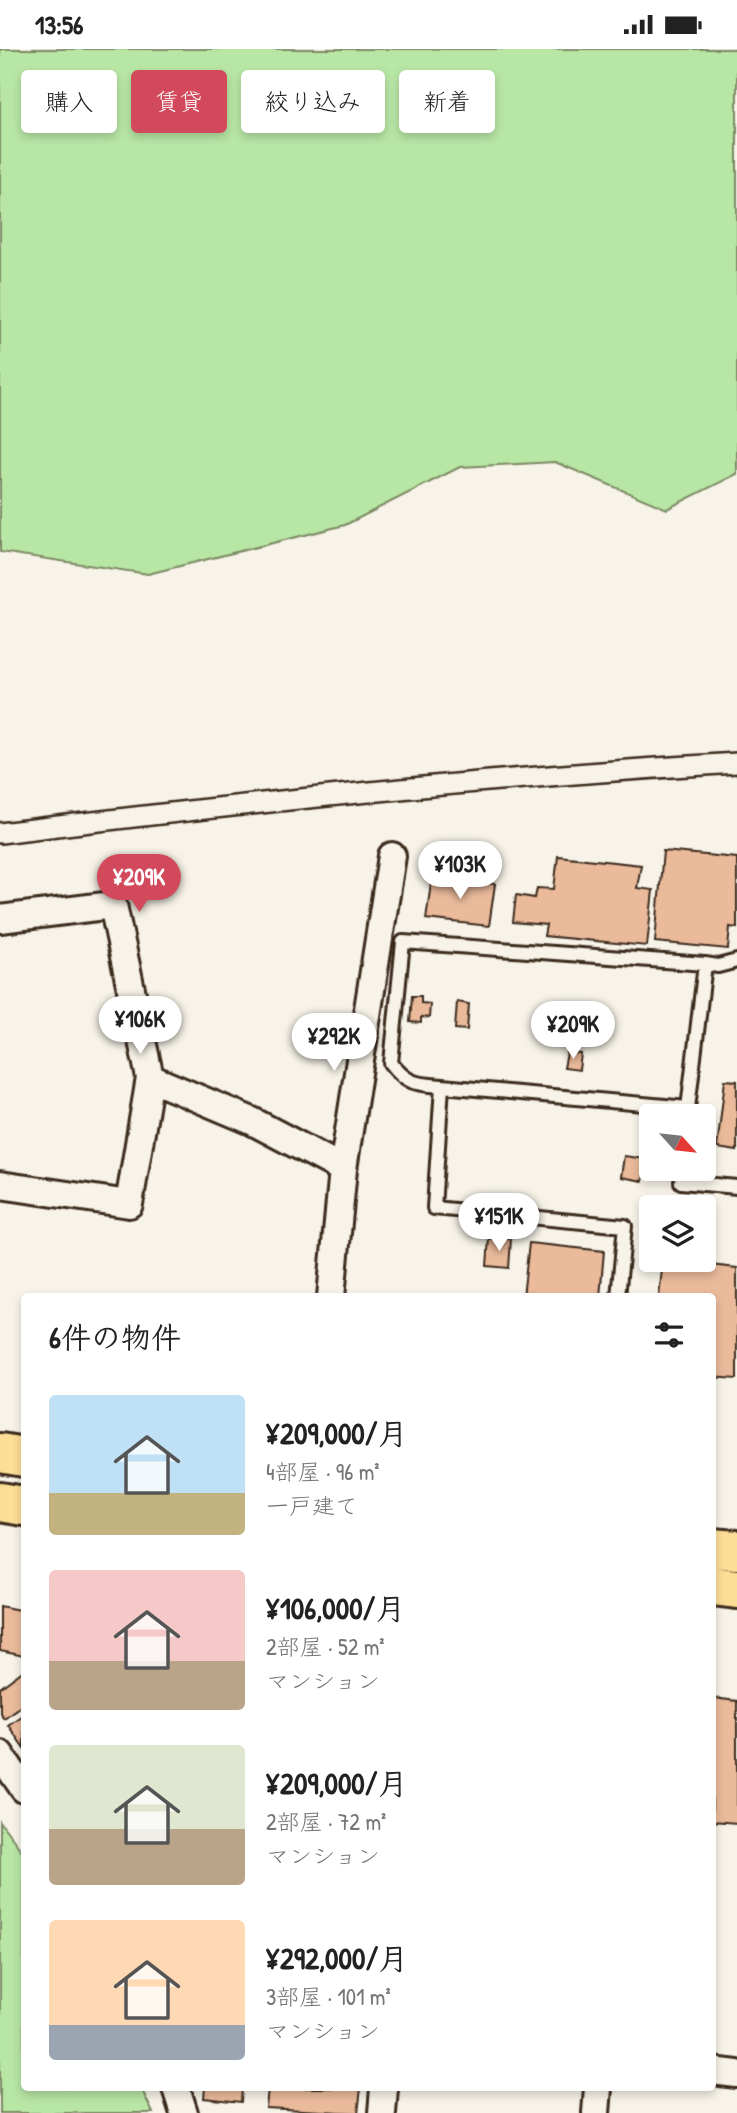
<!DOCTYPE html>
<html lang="ja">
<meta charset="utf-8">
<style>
:root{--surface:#fff;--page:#f6f6f6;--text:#222;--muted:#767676;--accent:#d1495b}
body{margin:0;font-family:"Patrick Hand","Klee One",sans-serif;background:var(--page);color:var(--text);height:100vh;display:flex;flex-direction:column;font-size:26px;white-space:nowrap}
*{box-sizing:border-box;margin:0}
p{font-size:23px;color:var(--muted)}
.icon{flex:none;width:38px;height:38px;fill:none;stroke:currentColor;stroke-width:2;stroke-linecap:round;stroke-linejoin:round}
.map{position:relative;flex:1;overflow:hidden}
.side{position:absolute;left:21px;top:1244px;width:695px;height:798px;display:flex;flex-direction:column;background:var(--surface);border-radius:7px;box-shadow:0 4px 10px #0003}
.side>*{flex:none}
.guide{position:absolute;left:21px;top:21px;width:696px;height:63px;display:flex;gap:14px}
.needle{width:46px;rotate:117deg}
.tools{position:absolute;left:639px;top:1055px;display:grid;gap:14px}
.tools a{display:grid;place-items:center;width:77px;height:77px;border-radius:7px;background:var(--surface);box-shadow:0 4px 10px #0003;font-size:35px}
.price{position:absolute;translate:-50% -60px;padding:0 16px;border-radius:24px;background:#fff;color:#222;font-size:23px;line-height:46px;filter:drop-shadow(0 2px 4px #0008)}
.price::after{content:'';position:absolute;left:50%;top:42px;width:21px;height:16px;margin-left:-10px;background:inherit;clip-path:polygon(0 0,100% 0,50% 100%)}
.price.active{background:var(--accent);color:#fff}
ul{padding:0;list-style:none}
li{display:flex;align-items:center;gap:21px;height:175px;padding:0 28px}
li span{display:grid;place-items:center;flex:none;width:196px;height:140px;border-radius:7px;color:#555}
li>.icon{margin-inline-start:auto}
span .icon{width:84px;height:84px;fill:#fffc;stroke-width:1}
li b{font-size:30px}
h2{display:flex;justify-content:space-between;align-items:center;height:84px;padding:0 28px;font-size:30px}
.chip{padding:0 24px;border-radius:7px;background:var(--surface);box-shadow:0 4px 10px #0003;font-size:24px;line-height:63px}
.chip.active{background:var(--accent);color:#fff}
.status{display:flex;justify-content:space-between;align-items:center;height:49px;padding:0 35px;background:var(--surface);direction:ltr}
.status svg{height:19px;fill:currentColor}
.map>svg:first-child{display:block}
.green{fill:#b8e6a5;stroke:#7a8862;stroke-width:2}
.building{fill:#eaba9b;stroke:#3b2a1e;stroke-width:2}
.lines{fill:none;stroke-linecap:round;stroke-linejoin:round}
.service-casing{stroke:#3b2a1e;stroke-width:18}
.pedestrian-casing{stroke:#3b2a1e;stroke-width:24}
.minor-casing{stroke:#3b2a1e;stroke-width:32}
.trunk-casing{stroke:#3b2a1e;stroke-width:44}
.service{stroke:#f7f3e8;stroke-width:12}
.pedestrian{stroke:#f7f3e8;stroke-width:19}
.minor{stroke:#f7f3e8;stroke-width:26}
.trunk{stroke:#fdde96;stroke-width:38}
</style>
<div class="status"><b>13:56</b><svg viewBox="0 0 49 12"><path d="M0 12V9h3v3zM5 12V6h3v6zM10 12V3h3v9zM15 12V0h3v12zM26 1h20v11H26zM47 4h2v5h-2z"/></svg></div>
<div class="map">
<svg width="737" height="2064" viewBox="0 0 737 2064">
<rect width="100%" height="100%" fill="#f7f3e8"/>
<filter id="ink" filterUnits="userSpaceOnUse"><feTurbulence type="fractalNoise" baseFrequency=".0143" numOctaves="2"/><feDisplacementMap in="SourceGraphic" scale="14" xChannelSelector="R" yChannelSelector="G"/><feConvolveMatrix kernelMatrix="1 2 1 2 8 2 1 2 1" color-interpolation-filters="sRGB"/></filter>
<g filter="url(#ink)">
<path class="green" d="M 0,0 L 737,0 L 737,425 L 667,460 L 555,413 L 460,418 L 345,476 L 148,525 L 0,503 Z
M 0,1773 L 24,1805 L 24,2039 L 141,2039 L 153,2064 L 0,2064 Z"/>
<path class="building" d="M 663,802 L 737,809 L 737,879 L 730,878 L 728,900 L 655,893 Z
M 558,807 L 641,816 L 637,839 L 653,841 L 647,897 L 544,887 L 546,876 L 513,873 L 516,846 L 535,849 L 537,839 L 554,840 Z
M 432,827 L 495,835 L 489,877 L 426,870 Z
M 412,947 L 421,947 L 421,954 L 430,955 L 429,969 L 421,968 L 421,974 L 410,973 Z
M 457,953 L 469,955 L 467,981 L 455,980 Z
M 567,1004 L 581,1005 L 579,1021 L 564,1019 Z
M 725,1031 L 737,1032 L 737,1102 L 717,1099 Z
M 624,1107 L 646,1110 L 643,1132 L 621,1128 Z
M 489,1189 L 511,1190 L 509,1219 L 487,1217 Z
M 529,1194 L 604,1202 L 600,1248 L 523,1248 Z
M 663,1211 L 737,1219 L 737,1330 L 712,1328 L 712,1248 L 659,1248 Z
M 0,1557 L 24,1562 L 24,1607 L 0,1602 Z
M 24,1621 L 24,1654 L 4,1669 L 0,1664 L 0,1639 Z
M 712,1649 L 737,1652 L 737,1774 L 712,1772 Z
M 24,1665 L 24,1699 L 8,1676 Z
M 205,2039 L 242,2039 L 241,2053 L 204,2049 Z
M 268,2039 L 361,2039 L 358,2064 L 266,2059 Z"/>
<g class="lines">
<defs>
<path id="service" d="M 705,915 L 718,917 L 737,912
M 442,1037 C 416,1035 407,1035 391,1014 L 403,893 L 705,915 L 687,1068
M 683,1120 L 681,1133 L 737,1138
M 618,1248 L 625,1177 L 434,1159 L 442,1037 L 688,1059"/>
<path id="pedestrian" d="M 0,784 C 245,754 491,728 737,714"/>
<path id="minor" d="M 0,870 L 113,856 L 150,1029
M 0,1136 L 129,1155 L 150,1029 L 252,1072 L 343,1120
M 331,1248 L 343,1120 L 392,807
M 0,1705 L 24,1740
M 712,2022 L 737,2025
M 176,2039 L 184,2064
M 382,2064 L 384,2039
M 596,2064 L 598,2039"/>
<path id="trunk" d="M 0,1404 L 24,1408
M 0,1453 L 24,1457
M 712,1499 L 737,1501
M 712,1537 L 737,1540"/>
</defs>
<use href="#service" class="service-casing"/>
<use href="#pedestrian" class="pedestrian-casing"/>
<use href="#minor" class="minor-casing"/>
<use href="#trunk" class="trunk-casing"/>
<use href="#service" class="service"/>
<use href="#pedestrian" class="pedestrian"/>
<use href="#minor" class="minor"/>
<use href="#trunk" class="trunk"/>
</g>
</g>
</svg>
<div class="tools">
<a><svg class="needle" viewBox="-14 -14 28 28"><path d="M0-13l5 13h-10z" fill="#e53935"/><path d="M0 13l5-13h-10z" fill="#767676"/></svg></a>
<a><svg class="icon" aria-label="layers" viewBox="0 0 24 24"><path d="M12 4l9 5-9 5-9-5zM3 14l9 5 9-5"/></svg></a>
</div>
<b class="price" style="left:460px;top:852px">¥103K</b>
<b class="price active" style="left:139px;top:865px">¥209K</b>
<b class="price" style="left:140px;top:1007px">¥106K</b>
<b class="price" style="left:573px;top:1012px">¥209K</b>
<b class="price" style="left:334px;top:1024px">¥292K</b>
<b class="price" style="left:499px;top:1204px">¥151K</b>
<div class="guide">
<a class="chip">購入</a>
<a class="chip active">賃貸</a>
<a class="chip">絞り込み</a>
<a class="chip">新着</a>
</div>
<section class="side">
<h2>6件の物件<svg class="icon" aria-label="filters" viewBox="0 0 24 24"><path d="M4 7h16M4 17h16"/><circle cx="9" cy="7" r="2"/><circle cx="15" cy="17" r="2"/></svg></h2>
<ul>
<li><span style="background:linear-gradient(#bfe0f5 70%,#c2b280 0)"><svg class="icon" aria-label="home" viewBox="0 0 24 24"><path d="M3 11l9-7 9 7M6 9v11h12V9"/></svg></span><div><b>¥209,000/月</b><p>4部屋 · 96 m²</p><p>一戸建て</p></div></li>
<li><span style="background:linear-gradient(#f6c9c9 65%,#b9a48a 0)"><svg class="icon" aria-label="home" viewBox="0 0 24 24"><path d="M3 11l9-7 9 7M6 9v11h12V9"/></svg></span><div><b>¥106,000/月</b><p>2部屋 · 52 m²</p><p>マンション</p></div></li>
<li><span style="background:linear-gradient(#dfe7d0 60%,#b9a48a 0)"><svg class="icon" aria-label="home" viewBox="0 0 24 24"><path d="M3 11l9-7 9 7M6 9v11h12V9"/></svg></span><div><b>¥209,000/月</b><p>2部屋 · 72 m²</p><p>マンション</p></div></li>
<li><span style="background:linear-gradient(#ffd9b3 75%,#9aa5b1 0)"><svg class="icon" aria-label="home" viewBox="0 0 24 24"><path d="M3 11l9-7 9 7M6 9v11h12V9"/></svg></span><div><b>¥292,000/月</b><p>3部屋 · 101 m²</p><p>マンション</p></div></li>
</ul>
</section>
</div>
